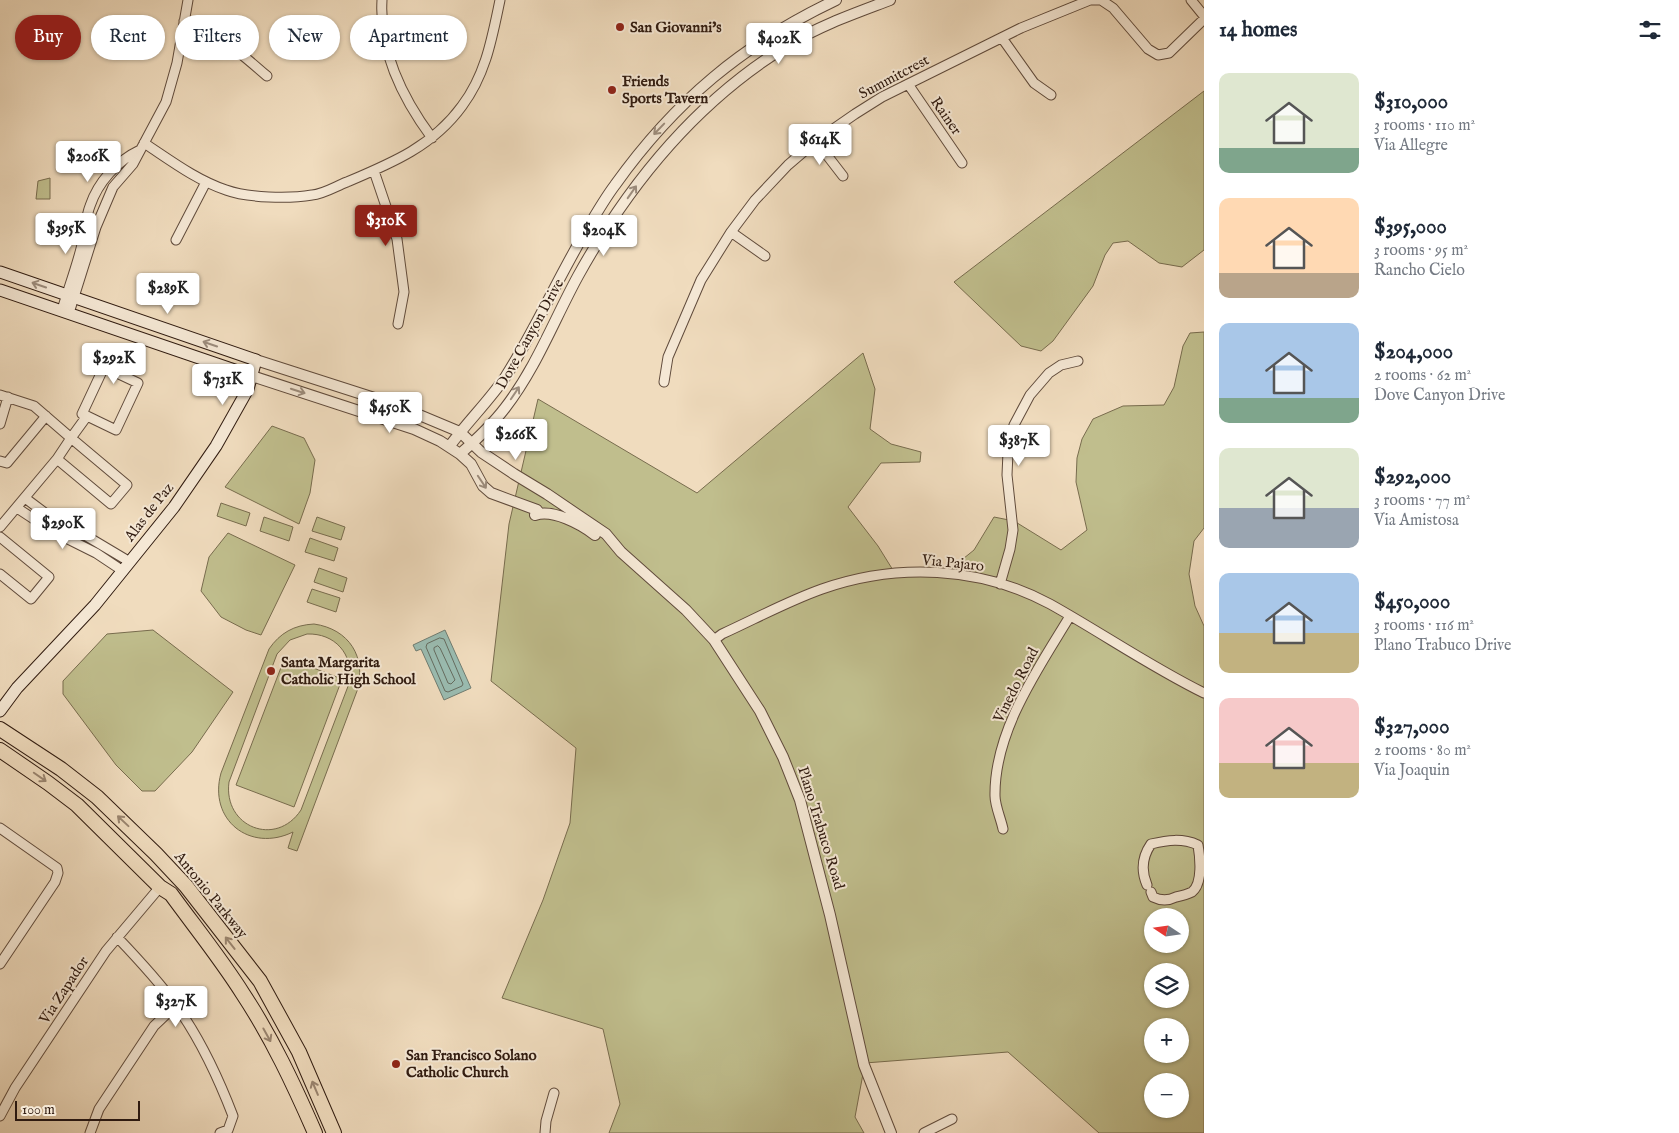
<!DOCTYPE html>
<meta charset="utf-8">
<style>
:root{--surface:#fff;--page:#f6f6f7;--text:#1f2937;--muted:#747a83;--accent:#8f2418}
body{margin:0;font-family:"IM FELL English",serif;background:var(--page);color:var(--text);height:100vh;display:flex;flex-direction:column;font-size:19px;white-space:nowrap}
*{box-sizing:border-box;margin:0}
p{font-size:16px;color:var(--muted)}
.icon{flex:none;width:28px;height:28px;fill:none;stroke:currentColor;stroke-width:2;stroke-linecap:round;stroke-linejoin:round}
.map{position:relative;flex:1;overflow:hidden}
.drawer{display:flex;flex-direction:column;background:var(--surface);width:475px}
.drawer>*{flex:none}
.top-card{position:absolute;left:15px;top:15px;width:475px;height:45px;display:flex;gap:10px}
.needle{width:32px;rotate:283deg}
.controls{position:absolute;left:1144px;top:908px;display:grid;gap:10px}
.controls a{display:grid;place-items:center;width:45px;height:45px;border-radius:50%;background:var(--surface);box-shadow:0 1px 4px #0004;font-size:25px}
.scale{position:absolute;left:15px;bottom:12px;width:125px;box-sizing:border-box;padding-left:5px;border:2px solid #301b10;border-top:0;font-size:14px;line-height:18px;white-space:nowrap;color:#301b10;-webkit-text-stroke:4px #f5e8d5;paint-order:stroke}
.price{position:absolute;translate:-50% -42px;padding:0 11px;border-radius:5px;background:#fff;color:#222;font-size:16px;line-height:32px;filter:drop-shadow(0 1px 2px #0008)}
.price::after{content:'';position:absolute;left:50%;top:30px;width:15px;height:11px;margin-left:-8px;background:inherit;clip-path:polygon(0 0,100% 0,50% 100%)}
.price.on{background:var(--accent);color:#fff}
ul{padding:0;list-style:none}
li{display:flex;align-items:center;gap:15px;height:125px;padding:0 15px}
li span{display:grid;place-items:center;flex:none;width:140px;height:100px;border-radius:10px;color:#555}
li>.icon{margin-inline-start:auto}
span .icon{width:60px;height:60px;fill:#fffc;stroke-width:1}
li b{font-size:21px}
h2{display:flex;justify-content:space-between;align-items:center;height:60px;padding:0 15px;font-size:21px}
.tag{padding:0 18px;border-radius:22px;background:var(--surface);box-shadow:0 1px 4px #0004;font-size:18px;line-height:45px}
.tag.on{background:var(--accent);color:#fff}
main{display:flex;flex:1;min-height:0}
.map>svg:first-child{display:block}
.green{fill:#c0be8d;stroke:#786c4e;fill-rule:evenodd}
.water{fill:#9abcb1;stroke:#707c71}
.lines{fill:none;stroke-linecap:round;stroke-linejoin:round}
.shore{stroke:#656c60;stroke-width:1}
.minor-casing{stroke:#604b3c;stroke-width:11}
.tertiary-casing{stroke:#604b3c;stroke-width:12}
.secondary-casing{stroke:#301b10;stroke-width:13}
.primary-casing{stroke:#301b10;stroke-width:16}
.minor{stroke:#f5e8d5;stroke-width:9}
.tertiary{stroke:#f5e8d5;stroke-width:10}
.secondary{stroke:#f5e8d5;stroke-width:11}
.primary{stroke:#f0dcbe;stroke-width:14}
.oneway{stroke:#9c8c7c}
.oneway2{stroke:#9a8570}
.poi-dot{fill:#8f2418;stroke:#f5e8d5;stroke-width:2}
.labels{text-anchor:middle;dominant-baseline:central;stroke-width:4;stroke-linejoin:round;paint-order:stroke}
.poi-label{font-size:15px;font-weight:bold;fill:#301b10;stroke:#f5e8d5;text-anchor:start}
.street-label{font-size:15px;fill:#301b10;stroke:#f5e8d5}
</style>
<main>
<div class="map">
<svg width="1204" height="1133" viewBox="0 0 1204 1133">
<rect width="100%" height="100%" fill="#f0dcbe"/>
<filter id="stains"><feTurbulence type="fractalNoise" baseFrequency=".004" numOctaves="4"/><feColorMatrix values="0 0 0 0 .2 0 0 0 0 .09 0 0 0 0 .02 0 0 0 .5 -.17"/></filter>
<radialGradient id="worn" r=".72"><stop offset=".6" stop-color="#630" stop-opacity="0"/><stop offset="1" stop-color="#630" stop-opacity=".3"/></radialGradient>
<path class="green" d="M 1204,91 L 1204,250 L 1182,267 L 1159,263 L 1128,241 L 1113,243 L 1105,255 L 1093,286 L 1053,341 L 1041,351 L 1021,346 L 954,282 Z
M 50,178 L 50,199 L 36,199 L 38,181 Z
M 1204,332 L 1204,528 L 1194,541 L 1189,574 L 1195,606 L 1204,626 L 1204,1133 L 1099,1133 L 1008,1052 L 865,1063 L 855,1117 L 864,1133 L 609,1133 L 620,1104 L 603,1029 L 502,998 L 543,900 L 570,823 L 576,748 L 491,681 L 509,524 L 538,399 L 697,493 L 863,353 L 875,389 L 870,429 L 891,444 L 921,452 L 920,462 L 881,463 L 848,507 L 878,546 L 896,575 L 948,571 L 974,550 L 994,517 L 1014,521 L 1061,550 L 1087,530 L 1076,482 L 1077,458 L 1082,439 L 1093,419 L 1123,406 L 1164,405 L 1174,387 L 1183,346 L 1190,333 ZM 1152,916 L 1180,916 L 1180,944 L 1152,944 ZM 1152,971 L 1180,971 L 1180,999 L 1152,999 ZM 1152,1026 L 1180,1026 L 1180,1054 L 1152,1054 ZM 1152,1081 L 1180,1081 L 1180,1109 L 1152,1109 Z
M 272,426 L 304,438 L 315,460 L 310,493 L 299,524 L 225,487 Z
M 221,503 L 250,513 L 246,526 L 217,516 Z
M 264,517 L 293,527 L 289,541 L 260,531 Z
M 317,517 L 345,527 L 341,540 L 312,531 Z
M 228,533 L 295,565 L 261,635 L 246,630 L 221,617 L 201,591 L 209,557 Z
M 310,538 L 338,548 L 334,561 L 305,552 Z
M 319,568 L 347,578 L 343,592 L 314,582 Z
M 312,589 L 340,598 L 336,612 L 307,602 Z
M 314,624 C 349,629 367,657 357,691 L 297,851 L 288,848 L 293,832 C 250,853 208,820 221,773 L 269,649 C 280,633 294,625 314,624 ZM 307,634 C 335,633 353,654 350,681 L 301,810 C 276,848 223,827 229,782 L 277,654 L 290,640 Z
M 153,630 L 233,692 L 192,752 L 155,791 L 142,791 L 116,765 L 63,694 L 63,681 L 107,634 Z
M 285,657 L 342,679 L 294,807 L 236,785 Z"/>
<path class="water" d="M 445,630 L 471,688 L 444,700 L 421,649 L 416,651 L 413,645 Z"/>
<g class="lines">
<path class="shore" d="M 440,638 L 444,639 L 463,684 L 462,686 L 448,692 L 445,691 L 426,647 L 427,644 Z
M 438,646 L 440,648 L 455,680 L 451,684 L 448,683 L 434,650 L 434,648 Z"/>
<defs>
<path id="minor" d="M 382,0 C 379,51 403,99 432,138
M 1093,0 L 1101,0 L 1113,8 L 1148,49 L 1158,55 L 1169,53 L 1204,19
M 1191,0 L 1204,16
M 184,21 C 218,32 240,53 267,76
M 1002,38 L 1034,83 L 1051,95
M 908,84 L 962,163
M 816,141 L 843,176
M 144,143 C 170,160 196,180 226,190 C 248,198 289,199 312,195 C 324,194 336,186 347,182 C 392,163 433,146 462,106 C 486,74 492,38 500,0
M 374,171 L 397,239 L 404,292 L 398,324
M 731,232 L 765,256
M 176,240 L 206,182
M 62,310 C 69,286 79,261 84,236 C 86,226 86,216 90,206 C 98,182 117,161 140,150
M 69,313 L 96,227 L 113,187 L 133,164 L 166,102 L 177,63 L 188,0
M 664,382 L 668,357 L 701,280 L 731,232 L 755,200 L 788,165 L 816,141 L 855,114 L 882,97 L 1021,28 L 1090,0
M 0,395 L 34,406 L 71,438 L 57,459 L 0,527
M 0,424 L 8,397
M 57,459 L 111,504 L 127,485 L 71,438 L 87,416 L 82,414 L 104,367 L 138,383 L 116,430 L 87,416
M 0,461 L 7,463 L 46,416
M 25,498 L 57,522 L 83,534 L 130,562
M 17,508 L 52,531 L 96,553 L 123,571
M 0,537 L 49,577 L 31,599 L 0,574
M 1000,584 L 1010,549 L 1013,530 L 1007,475 L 1008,452 L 1014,425 L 1030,395 L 1049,373 L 1061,365 L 1078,361
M 714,640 L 722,634 C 755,619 788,601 822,589 C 896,563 980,566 1050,604 C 1102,633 1151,667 1204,693
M 0,828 L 57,868 L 58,873 L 55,882 L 0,964
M 1003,829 C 1001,819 995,806 995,796 C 994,731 1038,669 1070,616
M 1147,885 C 1141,871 1142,857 1151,844 C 1168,840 1182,838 1198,845 C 1200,857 1203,883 1192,892 C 1188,894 1181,896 1176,897 C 1168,901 1161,901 1153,897 L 1151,892
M 117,937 C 137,958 158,980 175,1004 C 200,1038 218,1077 233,1116 L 228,1130 L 220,1133
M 0,1116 L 15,1088 L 106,951 L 160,887
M 90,1133 L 99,1109 L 154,1026 L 176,1005
M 545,1133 L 546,1121 L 554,1093
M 924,1133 L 952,1119"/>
<path id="tertiary" d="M 256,360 L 393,404 L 460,432 L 481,452 L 514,474 L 547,494 L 606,534 L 621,552 L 686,610 L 714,640 L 760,711 L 783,757 L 800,800 L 830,915 L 864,1065 L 891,1133
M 252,376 L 414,429 L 440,441 L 460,454 L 471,464 L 483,486 L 491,493 L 537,510 L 539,513
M 449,447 C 467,422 489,401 506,376 C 534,332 556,282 583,236 C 593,219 603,201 615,185 C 675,101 743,44 836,0
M 460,454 C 476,440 492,425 505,408 C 536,368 554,320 578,276 C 630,182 697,100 790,44 C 821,25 856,13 890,0
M 535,515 C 553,509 581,524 595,535"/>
<path id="secondary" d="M 0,272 L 256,360 L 248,389 L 216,446 L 174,507 L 95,605 L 17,688 L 0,711
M 0,290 L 252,376"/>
<path id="primary" d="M 0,729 L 61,769 L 97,797 L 156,854 L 186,886 L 260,981 L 299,1052 L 334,1133
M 0,750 L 48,783 L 77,805 L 160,887 L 171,894 C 195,927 221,959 243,994 C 272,1038 294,1085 315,1133"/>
</defs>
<use href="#minor" class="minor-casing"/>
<use href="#tertiary" class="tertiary-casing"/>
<use href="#secondary" class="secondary-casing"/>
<use href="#primary" class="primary-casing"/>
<use href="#minor" class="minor"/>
<use href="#tertiary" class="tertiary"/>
<use href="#secondary" class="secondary"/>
<use href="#primary" class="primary"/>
</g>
<defs><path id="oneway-shaft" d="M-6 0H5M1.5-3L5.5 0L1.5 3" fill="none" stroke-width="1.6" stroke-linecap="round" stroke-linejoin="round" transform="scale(1.25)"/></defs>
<g class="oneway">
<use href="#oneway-shaft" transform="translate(659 129) rotate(134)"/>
<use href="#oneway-shaft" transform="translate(632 192) rotate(-55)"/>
<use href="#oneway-shaft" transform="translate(39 285) rotate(-161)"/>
<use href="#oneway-shaft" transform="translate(210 344) rotate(-161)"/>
<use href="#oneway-shaft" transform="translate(298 391) rotate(18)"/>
<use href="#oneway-shaft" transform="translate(515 393) rotate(-56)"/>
<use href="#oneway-shaft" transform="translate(482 482) rotate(56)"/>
</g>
<g class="oneway2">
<use href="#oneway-shaft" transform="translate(40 777) rotate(35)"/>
<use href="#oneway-shaft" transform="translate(123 821) rotate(-137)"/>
<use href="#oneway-shaft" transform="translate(230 943) rotate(-128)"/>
<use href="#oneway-shaft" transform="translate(267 1035) rotate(61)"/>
<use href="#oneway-shaft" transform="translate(315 1088) rotate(-113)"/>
</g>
<g class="poi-dot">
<circle cx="620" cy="27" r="5"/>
<circle cx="612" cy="90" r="5"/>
<circle cx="271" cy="671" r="5"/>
<circle cx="396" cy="1064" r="5"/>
</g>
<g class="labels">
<g class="poi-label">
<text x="630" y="27">San Giovanni's</text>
<text x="622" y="81">Friends<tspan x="622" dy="17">Sports Tavern</tspan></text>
<text x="281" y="662">Santa Margarita<tspan x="281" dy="17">Catholic High School</tspan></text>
<text x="406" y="1055">San Francisco Solano<tspan x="406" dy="17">Catholic Church</tspan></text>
</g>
<g class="street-label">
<text transform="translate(894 77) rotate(-28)">Summitcrest</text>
<text transform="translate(946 116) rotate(55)">Rainer</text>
<text transform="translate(530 334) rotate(-61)">Dove Canyon Drive</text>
<text transform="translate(149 512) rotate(-52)">Alas de Paz</text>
<text transform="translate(953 563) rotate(6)">Via Pajaro</text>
<text transform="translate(1016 685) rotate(-63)">Vinedo Road</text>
<text transform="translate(821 828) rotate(73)">Plano Trabuco Road</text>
<text transform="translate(211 895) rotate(51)">Antonio Parkway</text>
<text transform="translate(64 990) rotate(-57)">Via Zapador</text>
</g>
</g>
<rect width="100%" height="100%" filter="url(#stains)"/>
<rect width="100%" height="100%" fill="url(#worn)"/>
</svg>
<div class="controls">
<a><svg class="needle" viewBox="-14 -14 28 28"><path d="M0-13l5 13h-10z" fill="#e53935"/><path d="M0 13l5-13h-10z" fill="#747a83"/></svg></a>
<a><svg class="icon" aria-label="layers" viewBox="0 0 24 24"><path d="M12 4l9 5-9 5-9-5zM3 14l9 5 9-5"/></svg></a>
<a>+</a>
<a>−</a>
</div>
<div class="scale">100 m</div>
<b class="price" style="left:779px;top:65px">$402K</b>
<b class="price" style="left:820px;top:166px">$614K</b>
<b class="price" style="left:88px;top:183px">$206K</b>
<b class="price on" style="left:386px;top:247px">$310K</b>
<b class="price" style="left:66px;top:255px">$395K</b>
<b class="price" style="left:604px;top:257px">$204K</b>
<b class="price" style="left:168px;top:315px">$289K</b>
<b class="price" style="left:114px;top:385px">$292K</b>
<b class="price" style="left:223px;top:406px">$731K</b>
<b class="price" style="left:390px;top:434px">$450K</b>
<b class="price" style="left:516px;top:461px">$266K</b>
<b class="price" style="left:1019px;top:467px">$387K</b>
<b class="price" style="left:63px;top:550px">$290K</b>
<b class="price" style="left:176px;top:1028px">$327K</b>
<div class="top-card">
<a class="tag on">Buy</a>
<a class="tag">Rent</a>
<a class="tag">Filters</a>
<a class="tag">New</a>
<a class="tag">Apartment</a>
</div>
</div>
<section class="drawer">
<h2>14 homes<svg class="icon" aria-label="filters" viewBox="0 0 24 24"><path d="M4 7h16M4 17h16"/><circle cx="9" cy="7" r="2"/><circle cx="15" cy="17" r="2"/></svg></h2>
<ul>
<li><span style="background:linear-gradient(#dfe7d0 75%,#7fa58c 0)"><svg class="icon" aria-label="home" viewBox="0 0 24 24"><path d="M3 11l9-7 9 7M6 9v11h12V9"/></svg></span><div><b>$310,000</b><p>3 rooms · 110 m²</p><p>Via Allegre</p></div></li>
<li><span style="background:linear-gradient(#ffd9b3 75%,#b9a48a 0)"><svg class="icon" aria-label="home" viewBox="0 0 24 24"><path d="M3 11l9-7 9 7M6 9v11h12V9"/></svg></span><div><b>$395,000</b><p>3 rooms · 95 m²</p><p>Rancho Cielo</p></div></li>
<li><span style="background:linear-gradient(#a9c7e8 75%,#7fa58c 0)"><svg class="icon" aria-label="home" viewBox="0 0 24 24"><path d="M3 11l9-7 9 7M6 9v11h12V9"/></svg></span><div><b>$204,000</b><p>2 rooms · 62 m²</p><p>Dove Canyon Drive</p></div></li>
<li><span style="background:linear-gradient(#dfe7d0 60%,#9aa5b1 0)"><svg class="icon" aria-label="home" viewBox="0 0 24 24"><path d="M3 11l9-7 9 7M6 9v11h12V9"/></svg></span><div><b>$292,000</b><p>3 rooms · 77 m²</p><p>Via Amistosa</p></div></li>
<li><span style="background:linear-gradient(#a9c7e8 60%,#c2b280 0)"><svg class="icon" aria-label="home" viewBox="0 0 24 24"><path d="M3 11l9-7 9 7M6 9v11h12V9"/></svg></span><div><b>$450,000</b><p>3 rooms · 116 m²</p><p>Plano Trabuco Drive</p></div></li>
<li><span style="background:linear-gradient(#f6c9c9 65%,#c2b280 0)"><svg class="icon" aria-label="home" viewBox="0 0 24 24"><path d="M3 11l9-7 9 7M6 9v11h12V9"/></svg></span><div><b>$327,000</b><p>2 rooms · 80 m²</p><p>Via Joaquin</p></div></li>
</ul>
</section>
</main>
